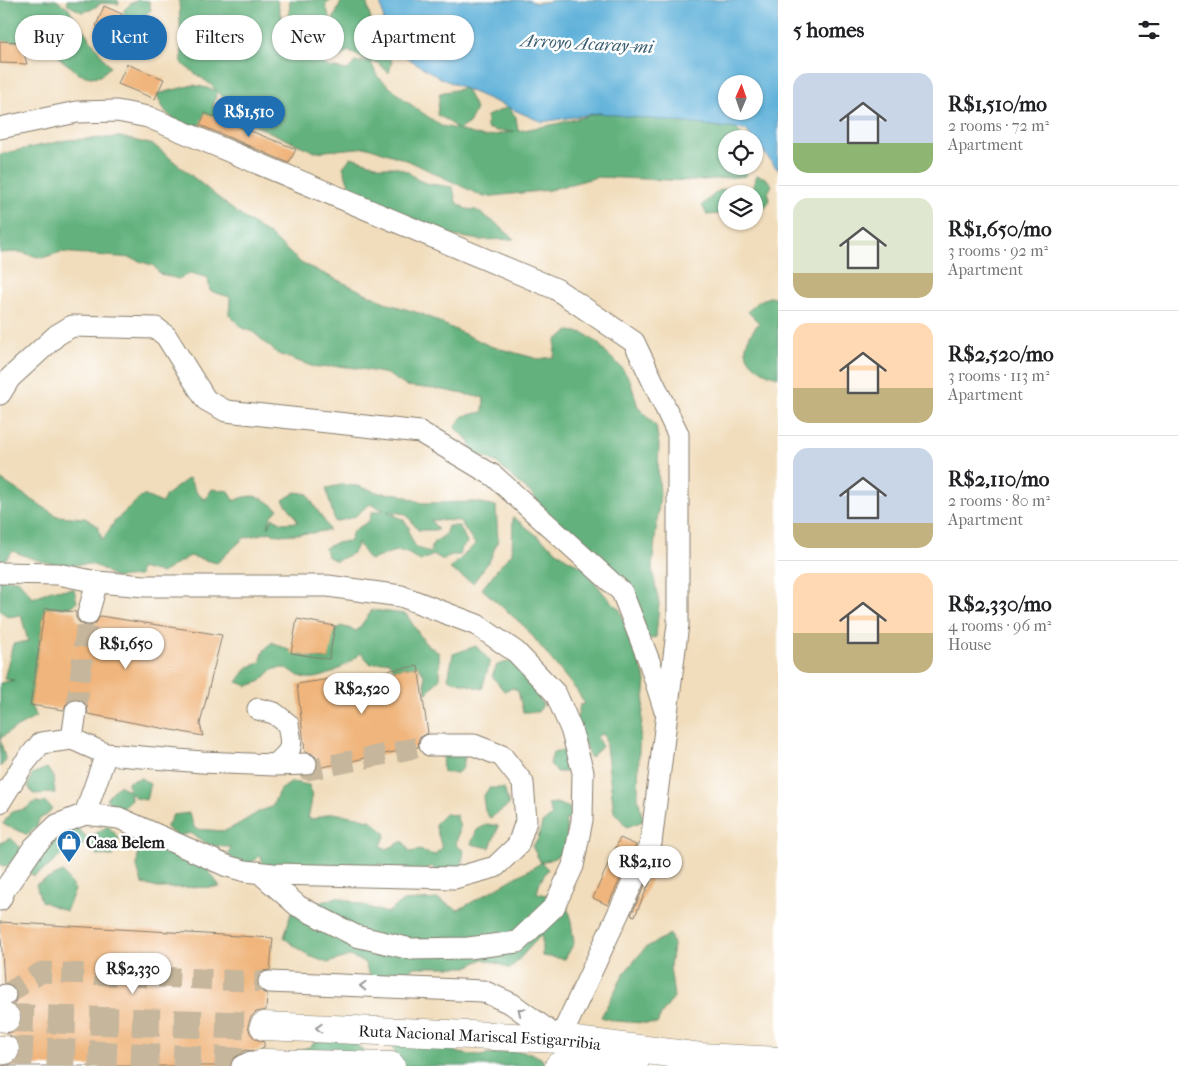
<!DOCTYPE html>
<meta charset="utf-8">
<style>
:root{--surface:#fff;--page:#f6f6f6;--text:#202124;--muted:#757577;--line:#e0e0e0;--accent:#1f6fb2}
body{margin:0;font-family:"IM FELL French Canon",serif;background:var(--page);color:var(--text);height:100vh;display:flex;flex-direction:column;font-size:19px;white-space:nowrap}
*{box-sizing:border-box;margin:0}
p{font-size:16px;color:var(--muted)}
.icon{flex:none;width:28px;height:28px;fill:none;stroke:currentColor;stroke-width:2;stroke-linecap:round;stroke-linejoin:round}
.map{position:relative;flex:1;overflow:hidden}
.side{display:flex;flex-direction:column;background:var(--surface);width:400px}
.side>*{flex:none}
.guide{position:absolute;left:15px;top:15px;width:475px;height:45px;display:flex;gap:10px}
.needle{width:32px;rotate:2deg}
.controls{position:absolute;left:718px;top:75px;display:grid;gap:10px}
.controls a{display:grid;place-items:center;width:45px;height:45px;border-radius:50%;background:var(--surface);box-shadow:0 1px 4px #0004;font-size:25px}
.price{position:absolute;translate:-50% -42px;padding:0 11px;border-radius:18px;background:#fff;color:#222;font-size:16px;line-height:32px;filter:drop-shadow(0 1px 2px #0008)}
.price::after{content:'';position:absolute;left:50%;top:30px;width:15px;height:11px;margin-left:-8px;background:inherit;clip-path:polygon(0 0,100% 0,50% 100%)}
.price.active{background:var(--accent);color:#fff}
ul{padding:0;list-style:none}
li{display:flex;align-items:center;gap:15px;height:125px;padding:0 15px}
li+li{border-top:1px solid var(--line)}
li span{display:grid;place-items:center;flex:none;width:140px;height:100px;border-radius:15px;color:#555}
li>.icon{margin-inline-start:auto}
span .icon{width:60px;height:60px;fill:#fffc;stroke-width:1}
li b{font-size:21px}
h2{display:flex;justify-content:space-between;align-items:center;height:60px;padding:0 15px;font-size:21px}
.pill{padding:0 18px;border-radius:22px;background:var(--surface);box-shadow:0 1px 4px #0004;font-size:18px;line-height:45px}
.pill.active{background:var(--accent);color:#fff}
main{display:flex;flex:1;min-height:0}
.map>svg:first-child{display:block}
.forest{fill:#63b27e;stroke:#40674d}
.water{fill:#5eb1d9;stroke:#3d667a;fill-rule:evenodd}
.building{fill:#f0b57c}
.lines{fill:none;stroke-linecap:round;stroke-linejoin:round}
.minor-tunnel{stroke:#c6b69c;stroke-width:21;stroke-dasharray:21 11;stroke-linecap:butt}
.highway-tunnel{stroke:#c6b69c;stroke-width:28;stroke-dasharray:28 14;stroke-linecap:butt}
.minor-casing{stroke:#867c6c;stroke-width:23}
.highway-casing{stroke:#867c6c;stroke-width:29}
.minor{stroke:#fff;stroke-width:21}
.highway{stroke:#fff;stroke-width:28}
.oneway{stroke:#999}
.labels{text-anchor:middle;dominant-baseline:central;stroke-width:5;stroke-linejoin:round;paint-order:stroke}
.poi-label{font-size:16px;font-weight:bold;fill:#1c1c1c;stroke:#fff;text-anchor:start}
.street-label{font-size:16px;fill:#1c1c1c;stroke:#fff}
.water-label{font-size:18px;font-style:italic;fill:#3a5f71;stroke:#fff}
</style>
<main>
<div class="map">
<svg width="778" height="1066" viewBox="0 0 778 1066">
<rect width="100%" height="100%" fill="#fff"/>
<filter id="ink" filterUnits="userSpaceOnUse"><feTurbulence type="fractalNoise" baseFrequency=".02" numOctaves="2"/><feDisplacementMap in="SourceGraphic" scale="10" xChannelSelector="R" yChannelSelector="G"/><feConvolveMatrix kernelMatrix="1 2 1 2 8 2 1 2 1" color-interpolation-filters="sRGB"/></filter>
<filter id="wash" filterUnits="userSpaceOnUse"><feTurbulence type="fractalNoise" baseFrequency=".0096" numOctaves="4" result="noise"/><feDisplacementMap in="SourceGraphic" scale="20" xChannelSelector="R" yChannelSelector="G"/><feGaussianBlur stdDeviation="1.12" result="paint"/><feColorMatrix in="noise" values="0 0 0 0 0 0 0 0 0 0 0 0 0 0 0 0 0 1.4 0 .05"/><feComposite in="paint" operator="in"/></filter>
<g filter="url(#wash)">
<rect width="100%" height="100%" fill="#f1ddbc"/>
<path class="forest" d="M 0,0 L 56,0 L 68,8 L 110,67 L 100,76 L 90,77 L 79,74 L 70,66 L 61,60 L 48,43 L 36,40 L 0,43 Z
M 67,0 L 118,0 L 119,4 L 102,3 L 90,10 L 82,12 L 68,5 Z
M 138,0 L 149,1 L 151,10 L 143,16 L 145,31 L 142,36 L 132,35 L 124,25 L 124,10 L 130,4 Z
M 179,0 L 277,0 L 282,20 L 278,30 L 292,37 L 328,67 L 348,70 L 355,62 L 370,62 L 348,51 L 335,61 L 288,29 L 290,0 L 332,0 L 325,5 L 332,22 L 342,0 L 366,0 L 377,45 L 392,61 L 389,73 L 378,63 L 371,62 L 377,76 L 406,101 L 441,126 L 457,129 L 447,120 L 437,115 L 440,93 L 465,88 L 476,109 L 469,123 L 458,130 L 485,137 L 515,131 L 497,131 L 487,128 L 487,116 L 508,107 L 516,117 L 518,131 L 556,124 L 603,112 L 736,129 L 746,139 L 726,139 L 726,166 L 746,166 L 746,176 L 693,181 L 597,177 L 549,190 L 484,197 L 409,161 L 368,147 L 315,152 L 245,121 L 217,91 L 213,108 L 225,110 L 245,127 L 243,138 L 253,145 L 238,144 C 231,136 220,127 209,125 C 202,124 195,126 189,125 C 171,123 162,109 157,94 L 193,85 L 216,90 L 210,84 L 182,64 Z
M 120,137 L 154,145 L 237,213 L 272,237 L 301,263 L 389,304 L 422,314 L 490,346 L 538,359 L 554,357 L 556,340 L 569,331 L 584,333 L 599,344 L 605,352 L 621,367 L 630,380 L 638,407 L 656,426 L 659,445 L 658,470 L 660,494 L 652,568 L 659,604 L 656,637 L 647,640 L 636,613 L 632,588 L 590,547 L 559,524 L 544,510 L 530,492 L 517,482 L 496,462 L 471,451 L 470,442 L 455,427 L 463,416 L 483,412 L 484,398 L 443,390 L 406,386 L 387,374 L 356,368 L 337,366 L 317,368 L 278,354 L 253,332 L 243,328 L 229,315 L 230,297 L 210,291 L 208,278 L 191,273 L 178,279 L 160,274 L 154,266 L 131,258 L 61,252 L 42,258 L 20,252 L 0,253 L 0,154 L 67,140 Z
M 351,157 L 382,167 L 396,167 L 408,172 L 418,180 L 429,184 L 453,187 L 456,202 L 466,209 L 476,210 L 497,224 L 514,239 L 480,240 L 455,236 L 361,197 L 350,188 L 343,167 Z
M 757,175 L 766,178 L 772,185 L 768,193 L 769,201 L 765,208 L 755,212 L 754,224 L 730,221 L 754,221 L 754,194 L 752,194 L 754,191 L 753,185 Z
M 732,187 L 738,188 L 742,194 L 726,194 L 726,220 L 721,214 L 707,215 L 702,205 L 718,191 Z
M 769,297 L 778,298 L 778,377 C 765,374 744,363 746,347 C 747,338 754,329 759,323 L 748,312 C 754,304 760,300 769,297 Z
M 189,478 L 197,493 L 205,500 L 212,489 L 229,491 L 234,501 C 254,492 261,496 278,509 L 271,517 L 268,528 L 273,518 L 283,523 L 298,522 C 295,514 288,508 283,500 L 296,492 L 308,494 C 313,507 324,517 329,530 L 312,533 L 278,535 L 271,532 L 244,538 L 217,563 L 190,556 L 161,573 L 140,568 L 139,576 L 115,578 C 88,556 87,568 58,564 C 43,563 27,557 13,551 L 0,565 L 0,479 L 57,516 L 85,518 L 98,526 L 102,540 L 115,521 L 143,495 L 162,503 L 166,495 Z
M 341,485 L 358,486 L 380,493 L 399,494 L 422,503 L 476,502 L 496,506 L 498,540 L 490,560 L 473,583 L 450,569 L 475,544 L 460,521 L 431,520 L 438,530 L 418,530 L 406,514 L 387,511 L 405,521 L 409,527 L 409,533 L 415,546 L 430,553 L 433,543 L 445,535 L 448,526 L 459,526 L 463,533 L 467,543 L 461,549 L 460,555 L 451,555 L 444,560 L 434,555 L 420,561 C 394,542 394,555 369,560 L 358,543 L 353,553 L 336,561 L 327,556 L 325,548 L 335,543 L 350,541 L 353,531 L 369,521 L 372,512 L 384,510 L 370,504 L 354,517 L 335,522 L 326,488 Z
M 513,517 L 566,558 L 584,568 L 604,594 L 620,610 L 646,681 L 639,748 L 638,797 L 643,821 L 627,827 L 614,812 L 605,738 L 602,733 L 597,737 L 602,747 L 590,758 L 576,722 L 580,705 L 585,704 L 577,691 L 525,627 L 482,589 L 499,567 L 512,553 Z
M 0,579 L 18,580 L 33,598 L 51,590 L 74,589 L 77,602 L 71,607 L 45,608 L 30,704 L 36,717 C 24,724 11,729 0,739 L 6,761 L 0,767 L 0,683 L 14,680 L 4,679 L 13,644 L 28,641 L 21,615 L 8,617 L 0,610 Z
M 372,610 L 406,614 L 425,643 L 439,653 L 440,678 L 426,694 L 424,675 L 418,666 L 394,669 L 388,661 L 371,664 L 361,653 C 347,665 322,683 302,677 C 294,675 291,667 281,668 C 270,669 269,673 262,680 C 259,683 252,684 248,686 L 237,682 L 248,667 L 260,663 L 264,650 L 272,642 C 296,653 301,658 329,659 L 329,636 L 341,626 L 357,631 Z
M 476,646 L 490,661 L 482,689 L 448,679 L 453,654 Z
M 511,661 L 528,679 L 543,705 L 538,712 L 523,712 L 518,691 L 513,688 L 504,691 L 492,676 L 497,665 Z
M 563,750 C 569,757 568,764 566,772 L 557,772 L 550,764 L 553,752 Z
M 442,753 L 465,754 L 463,768 L 457,773 L 443,772 Z
M 47,768 L 53,777 L 55,793 L 33,794 L 28,786 L 32,774 Z
M 141,778 L 150,784 L 146,800 L 136,798 L 130,792 L 131,799 L 121,811 L 106,799 L 119,785 L 129,791 L 128,782 Z
M 292,782 L 309,785 C 314,800 311,803 308,818 L 313,819 L 332,813 L 358,817 L 372,821 L 386,834 L 381,846 L 387,849 L 403,841 L 410,852 L 420,850 L 434,855 L 442,848 L 435,824 L 445,814 L 456,815 L 460,827 L 456,845 L 464,851 L 461,868 L 440,878 L 432,866 L 422,872 L 391,877 L 380,863 L 375,873 L 305,864 L 300,868 L 263,866 L 261,855 L 245,868 L 228,855 L 231,847 C 212,847 207,845 191,833 L 178,836 L 166,828 L 173,815 L 189,813 L 195,829 L 225,831 L 237,825 L 260,811 L 272,807 L 279,791 Z
M 489,788 L 504,788 L 509,805 L 490,818 L 485,811 L 483,797 Z
M 35,802 L 46,803 L 52,808 L 47,815 L 39,819 L 37,826 L 28,835 L 3,824 L 11,812 L 25,809 Z
M 556,803 L 570,808 L 572,821 L 565,819 C 570,842 566,858 541,862 L 548,869 L 540,882 L 537,893 L 561,898 L 570,914 L 574,943 L 565,959 L 542,956 L 542,934 L 510,969 L 502,965 L 483,959 L 467,967 L 414,967 L 389,987 L 370,976 L 364,962 L 349,956 L 328,963 L 309,956 L 284,938 L 291,913 L 337,897 L 387,913 L 403,901 L 438,899 L 458,910 L 541,863 L 532,846 L 538,839 L 542,823 L 552,815 L 548,804 Z
M 487,824 L 498,826 C 497,834 492,840 490,848 L 471,844 L 477,830 Z
M 74,826 L 88,838 L 108,826 L 119,838 L 113,856 L 97,855 L 91,846 L 82,845 L 74,848 L 69,863 L 62,854 L 48,867 L 33,876 L 21,863 Z
M 160,836 L 168,853 L 203,862 L 220,887 L 158,888 L 142,884 L 137,867 L 138,849 Z
M 11,838 L 20,847 L 22,853 L 8,866 L 0,865 L 0,843 Z
M 63,872 L 75,890 L 66,911 L 41,901 L 36,884 Z
M 670,934 L 673,945 L 670,967 L 674,997 L 661,1015 L 657,1024 L 615,1021 L 601,1017 L 625,972 L 645,948 Z
M 357,1040 L 359,1048 C 373,1057 380,1057 396,1053 L 387,1041 L 446,1043 L 459,1053 L 478,1056 L 514,1051 L 531,1053 L 541,1058 L 546,1066 L 282,1066 L 298,1050 L 309,1047 L 317,1041 Z"/>
<path class="water" d="M 380,0 L 529,0 L 536,3 L 557,0 L 778,0 L 778,170 L 746,130 L 599,113 L 542,122 L 438,77 L 406,57 L 386,32 ZM 726,84 L 754,84 L 754,111 L 726,111 Z"/>
<g id="blocks">
<path class="building" d="M 104,6 L 122,14 L 114,34 L 96,26 Z
M 0,41 L 21,42 L 27,64 L 0,63 Z
M 127,64 L 164,79 L 155,99 L 118,84 Z
M 205,113 L 296,149 L 289,163 L 200,125 Z
M 45,608 L 76,612 L 76,618 L 79,622 L 85,626 L 92,626 L 96,623 L 100,616 L 222,635 L 200,724 L 203,736 L 88,714 L 87,706 L 83,701 L 78,699 L 71,700 L 66,704 L 64,710 L 30,705 Z
M 297,619 L 335,626 L 329,659 L 291,653 Z
M 418,666 L 428,733 L 419,738 L 418,747 L 318,768 L 318,763 L 316,757 L 311,753 L 305,752 L 297,684 Z
M 620,838 L 636,845 L 608,905 L 593,898 Z
M 659,855 L 661,856 L 635,916 L 631,915 Z
M 0,922 L 273,938 L 270,970 L 263,971 L 258,976 L 257,981 L 258,988 L 262,992 L 267,994 L 266,1010 L 256,1012 L 251,1017 L 248,1025 L 250,1033 L 255,1039 L 264,1042 L 264,1047 L 255,1051 L 246,1050 L 237,1055 L 232,1059 L 230,1066 L 2,1066 L 12,1064 L 19,1057 L 21,1050 L 19,1043 L 13,1037 L 6,1033 L 12,1032 L 18,1028 L 21,1020 L 20,1012 L 13,1005 L 17,999 L 17,991 L 13,986 L 4,983 Z"/>
</g>
</g>
<g filter="url(#ink)">
<use href="#blocks" fill-opacity="0" stroke="#867c6c" stroke-width="1"/>
<g class="lines">
<path class="minor-tunnel" d="M 76,711 L 88,614
M 306,764 L 308,770 L 430,745
M 5,995 L 42,972 L 269,982"/>
<path class="highway-tunnel" d="M 6,1018 L 264,1026
M 5,1050 L 264,1063"/>
<defs>
<path id="minor" d="M 0,128 L 77,112 L 117,111 L 148,117 L 556,289 L 634,342 L 678,434 L 678,624 L 651,843 L 560,1039 L 512,1004 L 483,991 L 269,982
M 0,394 L 10,378 L 57,335 L 72,326 L 156,328 L 166,336 L 206,400 L 226,411 L 420,432 L 494,476 L 622,592 L 649,661 L 664,708
M 0,573 L 58,574 L 97,582 L 145,586 L 328,586 L 401,596 L 477,625 L 516,652 L 556,694 L 571,729 L 583,772 L 582,820 L 573,866 L 554,907 L 517,942 L 468,948 L 411,949 L 356,936 L 298,906 L 259,872
M 88,614 L 97,582
M 258,709 L 274,713 L 288,724 C 292,747 294,749 275,765
M 72,739 L 76,711
M 0,802 L 23,765 L 41,743 L 72,739 L 106,754 L 202,762 L 275,765 L 306,764
M 85,814 L 106,754
M 0,900 L 5,889 L 34,847 L 57,825 L 85,814 L 119,818 L 227,866 L 245,871 L 273,874 L 455,878 L 495,867 L 518,845 L 526,821 L 523,783 L 502,756 L 474,745 L 430,745
M 0,1000 L 5,995
M 242,1066 L 251,1062"/>
<g id="highway">
<path d="M 0,1017 L 6,1018"/>
<path id="s1" d="M 264,1026 L 560,1039 L 701,1057 L 778,1061"/>
<path d="M 0,1050 L 5,1050"/>
<path d="M 264,1063 L 391,1066"/>
<path d="M 559,1066 L 635,1061"/>
</g>
</defs>
<use href="#minor" class="minor-casing"/>
<use href="#highway" class="highway-casing"/>
<use href="#minor" class="minor"/>
<use href="#highway" class="highway"/>
</g>
<defs><path id="oneway-chevron" d="M-2-3.5L2.5 0L-2 3.5" fill="none" stroke-width="1.6" stroke-linecap="round" stroke-linejoin="round" transform="scale(1.25)"/></defs>
<g class="oneway">
<use href="#oneway-chevron" transform="translate(363 986) rotate(-178)"/>
<use href="#oneway-chevron" transform="translate(521 1011) rotate(-142)"/>
<use href="#oneway-chevron" transform="translate(319 1028) rotate(-177)"/>
</g>
</g>
<defs>
<symbol id="shop-pin" viewBox="-11 -11 22 30"><path d="M0 17L-7.5 6A9.5 9.5 0 1 1 7.5 6Z" fill="#1f6fb2" stroke="#fff"/><path d="M-5-2.5h2.3a2.7 3.5 0 0 1 5.4 0H5L5.5 6h-11ZM-1.5-2.5h3a1.5 2.3 0 0 0-3 0Z" fill="#fff"/></symbol>
</defs>
<g fill-rule="evenodd">
<use href="#shop-pin" x="55" y="828" width="28" height="38"/>
</g>
<g class="labels">
<g class="poi-label">
<text x="86" y="842">Casa Belem</text>
</g>
<g class="street-label">
<text stroke="none"><textPath href="#s1" startOffset="216">Ruta Nacional Mariscal Estigarribia</textPath></text>
</g>
<g class="water-label">
<text transform="translate(587 44) rotate(3)">Arroyo Acaray-mi</text>
</g>
</g>
</svg>
<div class="controls">
<a><svg class="needle" viewBox="-14 -14 28 28"><path d="M0-13l5 13h-10z" fill="#e53935"/><path d="M0 13l5-13h-10z" fill="#757577"/></svg></a>
<a><svg class="icon" aria-label="locate" viewBox="0 0 24 24"><circle cx="12" cy="12" r="6"/><path d="M12 2v4M12 18v4M2 12h4M18 12h4"/></svg></a>
<a><svg class="icon" aria-label="layers" viewBox="0 0 24 24"><path d="M12 4l9 5-9 5-9-5zM3 14l9 5 9-5"/></svg></a>
</div>
<b class="price active" style="left:249px;top:138px">R$1,510</b>
<b class="price" style="left:126px;top:670px">R$1,650</b>
<b class="price" style="left:362px;top:715px">R$2,520</b>
<b class="price" style="left:645px;top:888px">R$2,110</b>
<b class="price" style="left:133px;top:995px">R$2,330</b>
<div class="guide">
<a class="pill">Buy</a>
<a class="pill active">Rent</a>
<a class="pill">Filters</a>
<a class="pill">New</a>
<a class="pill">Apartment</a>
</div>
</div>
<section class="side">
<h2>5 homes<svg class="icon" aria-label="filters" viewBox="0 0 24 24"><path d="M4 7h16M4 17h16"/><circle cx="9" cy="7" r="2"/><circle cx="15" cy="17" r="2"/></svg></h2>
<ul>
<li><span style="background:linear-gradient(#c9d6e8 70%,#8fb573 0)"><svg class="icon" aria-label="home" viewBox="0 0 24 24"><path d="M3 11l9-7 9 7M6 9v11h12V9"/></svg></span><div><b>R$1,510/mo</b><p>2 rooms · 72 m²</p><p>Apartment</p></div></li>
<li><span style="background:linear-gradient(#dfe7d0 75%,#c2b280 0)"><svg class="icon" aria-label="home" viewBox="0 0 24 24"><path d="M3 11l9-7 9 7M6 9v11h12V9"/></svg></span><div><b>R$1,650/mo</b><p>3 rooms · 92 m²</p><p>Apartment</p></div></li>
<li><span style="background:linear-gradient(#ffd9b3 65%,#c2b280 0)"><svg class="icon" aria-label="home" viewBox="0 0 24 24"><path d="M3 11l9-7 9 7M6 9v11h12V9"/></svg></span><div><b>R$2,520/mo</b><p>3 rooms · 113 m²</p><p>Apartment</p></div></li>
<li><span style="background:linear-gradient(#c9d6e8 75%,#c2b280 0)"><svg class="icon" aria-label="home" viewBox="0 0 24 24"><path d="M3 11l9-7 9 7M6 9v11h12V9"/></svg></span><div><b>R$2,110/mo</b><p>2 rooms · 80 m²</p><p>Apartment</p></div></li>
<li><span style="background:linear-gradient(#ffd9b3 60%,#c2b280 0)"><svg class="icon" aria-label="home" viewBox="0 0 24 24"><path d="M3 11l9-7 9 7M6 9v11h12V9"/></svg></span><div><b>R$2,330/mo</b><p>4 rooms · 96 m²</p><p>House</p></div></li>
</ul>
</section>
</main>
